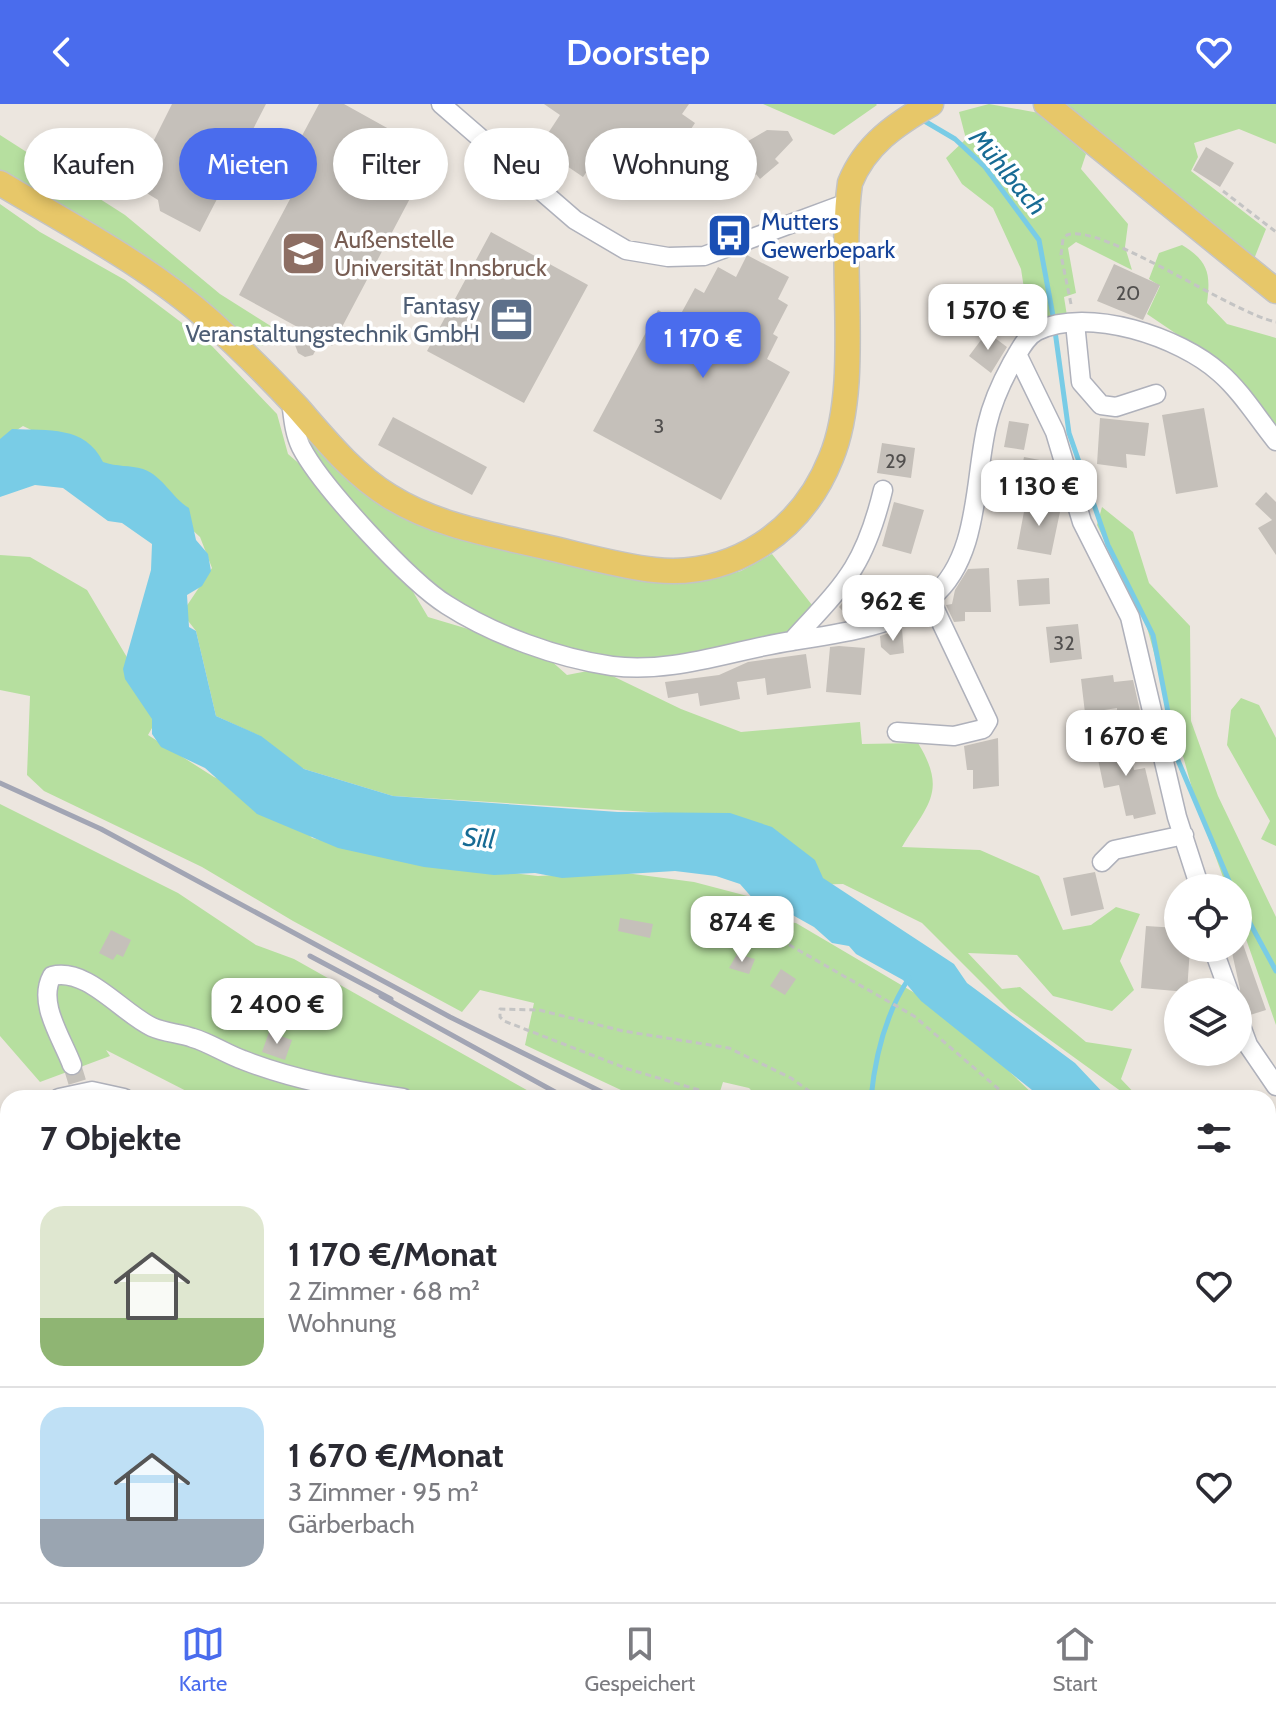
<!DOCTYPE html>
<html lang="de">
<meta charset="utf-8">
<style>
:root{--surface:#fff;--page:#f7f7f7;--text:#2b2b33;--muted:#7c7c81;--line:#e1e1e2;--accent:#4a6ced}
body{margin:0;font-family:Cabin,sans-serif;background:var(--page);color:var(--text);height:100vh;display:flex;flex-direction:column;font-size:30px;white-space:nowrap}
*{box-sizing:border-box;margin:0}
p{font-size:26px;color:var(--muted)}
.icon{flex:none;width:44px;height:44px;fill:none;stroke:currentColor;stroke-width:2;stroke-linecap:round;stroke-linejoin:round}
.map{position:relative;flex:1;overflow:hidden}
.panel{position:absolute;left:0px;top:986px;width:1276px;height:512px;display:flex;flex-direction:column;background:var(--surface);border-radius:24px 24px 0 0;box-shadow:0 4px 12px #0003}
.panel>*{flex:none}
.top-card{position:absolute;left:24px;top:24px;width:800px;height:72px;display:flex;gap:16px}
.tools{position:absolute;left:1164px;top:770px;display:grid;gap:16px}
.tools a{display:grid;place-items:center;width:88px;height:88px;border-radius:50%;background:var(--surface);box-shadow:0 4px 12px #0003;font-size:40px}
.price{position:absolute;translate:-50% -68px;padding:0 18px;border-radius:16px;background:#fff;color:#222;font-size:26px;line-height:52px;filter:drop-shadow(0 2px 4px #0008)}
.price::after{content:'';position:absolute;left:50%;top:48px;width:24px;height:18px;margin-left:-12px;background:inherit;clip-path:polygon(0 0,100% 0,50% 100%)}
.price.on{background:var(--accent);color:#fff}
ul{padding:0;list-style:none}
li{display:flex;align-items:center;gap:24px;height:200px;padding:0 40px}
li+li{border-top:2px solid var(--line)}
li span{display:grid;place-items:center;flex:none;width:224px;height:160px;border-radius:24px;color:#555}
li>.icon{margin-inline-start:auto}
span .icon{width:96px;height:96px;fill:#fffc;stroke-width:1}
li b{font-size:34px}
h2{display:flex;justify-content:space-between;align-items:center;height:96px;padding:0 40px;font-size:34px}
.tag{padding:0 28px;border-radius:36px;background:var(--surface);box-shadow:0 4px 12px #0003;font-size:28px;line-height:72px}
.tag.on{background:var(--accent);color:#fff}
header{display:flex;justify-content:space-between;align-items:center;height:104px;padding:0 40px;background:var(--accent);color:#fff;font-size:36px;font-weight:600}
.menu{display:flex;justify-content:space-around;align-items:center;height:112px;border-top:2px solid var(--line);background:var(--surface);font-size:22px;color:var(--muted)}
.menu a{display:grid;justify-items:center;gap:4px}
.menu .on{color:var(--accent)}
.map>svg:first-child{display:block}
.green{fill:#b6df9f}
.water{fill:#79cce6}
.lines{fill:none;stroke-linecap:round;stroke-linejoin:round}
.stream{stroke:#79cce6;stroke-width:5}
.building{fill:#c5c0ba}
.minor-tunnel{stroke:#c5c1bb;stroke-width:18;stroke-dasharray:18 9;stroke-linecap:butt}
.minor-casing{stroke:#afb1bb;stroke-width:21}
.major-casing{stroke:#c4c4c4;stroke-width:27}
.path{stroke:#c4c4c4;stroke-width:3;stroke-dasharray:6 4;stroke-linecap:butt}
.minor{stroke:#fff;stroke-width:18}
.major{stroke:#e7c769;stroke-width:24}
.rail{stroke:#a2a5b4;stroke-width:5}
.labels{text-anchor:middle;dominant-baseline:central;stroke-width:7;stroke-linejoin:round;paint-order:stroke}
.number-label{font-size:20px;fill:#52504f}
.transit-label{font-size:24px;fill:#164399;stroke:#fff;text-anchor:start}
.education-label{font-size:24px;fill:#785e54;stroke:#fff;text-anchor:start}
.service-label{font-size:24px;fill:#4e5e75;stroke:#fff;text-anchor:end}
.water-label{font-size:26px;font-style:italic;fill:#176b94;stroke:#fff}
</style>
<header><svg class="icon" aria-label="back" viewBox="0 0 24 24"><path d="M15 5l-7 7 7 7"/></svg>Doorstep<svg class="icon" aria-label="heart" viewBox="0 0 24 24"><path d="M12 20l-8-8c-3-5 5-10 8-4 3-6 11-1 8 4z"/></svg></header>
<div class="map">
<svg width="1276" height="1498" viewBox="0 0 1276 1498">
<rect width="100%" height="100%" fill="#ece6df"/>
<path class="green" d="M 763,0 L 876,0 L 877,1 L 834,31 Z
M 989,0 L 1039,9 L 1086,50 L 1081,65 L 1128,120 L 1125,143 L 1132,166 L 1076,138 L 1068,144 L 1076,189 L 1064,193 L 1067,212 L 1041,216 L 1027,204 L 1021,165 L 993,104 L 962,80 L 946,54 L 966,35 L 959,8 Z
M 1065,0 L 1276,0 L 1276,40 L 1239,25 L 1194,39 L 1198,53 L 1191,67 L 1266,125 L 1254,155 Z
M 0,31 L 125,111 L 220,190 L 293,236 L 258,242 L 191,192 L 0,69 Z
M 0,100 L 40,128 L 125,176 L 210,240 L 277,310 L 288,350 L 310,369 L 412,486 L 428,513 L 539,546 L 567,571 L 598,565 L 681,605 L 741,628 L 860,618 L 862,640 L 918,639 C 948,688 927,701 902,743 L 980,746 L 1039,772 L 1063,826 L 1091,821 L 1116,803 L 1140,810 L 1120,857 L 1134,886 L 1112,907 L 1053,892 L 1017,851 L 968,849 L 1002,885 L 1020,883 L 1086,938 L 1132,945 L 1121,975 L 1139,994 L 1121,994 L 1122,988 L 1010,907 L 922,819 L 843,780 L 805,781 L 697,711 L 393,692 L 304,665 L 260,643 L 260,632 L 216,612 L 196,527 L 182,509 L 212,464 L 200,433 L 140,378 L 23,322 L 0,337 Z
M 1182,141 C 1208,157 1211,169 1207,199 L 1227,220 L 1276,234 L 1276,331 L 1212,254 L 1147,210 L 1160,182 L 1149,175 L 1159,149 Z
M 309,332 L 361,386 L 579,460 L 658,479 L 698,478 L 741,467 L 772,450 L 812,501 L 788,534 L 665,559 L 571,549 L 461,505 L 434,486 L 353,405 L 306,340 Z
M 1102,403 L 1133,428 L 1149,479 L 1190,522 L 1191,617 L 1218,692 L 1276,813 L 1276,921 L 1238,812 L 1238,784 L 1227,784 L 1197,702 L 1146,520 L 1097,421 Z
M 0,451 L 30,453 L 87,486 L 128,555 L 156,617 L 148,631 L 214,673 L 287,704 L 312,734 L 425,759 L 538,772 L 618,768 L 694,778 L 755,794 L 770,816 L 796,819 L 925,895 L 966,926 L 1037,994 L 759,994 L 749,984 L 723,978 L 718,994 L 638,994 L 525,941 L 534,899 L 480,886 L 462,908 L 293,817 L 202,763 L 44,687 L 27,671 L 30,592 L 0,586 Z
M 1241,594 L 1259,601 L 1276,634 L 1276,742 L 1261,735 L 1270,717 L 1227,641 L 1231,606 Z
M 0,700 L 178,789 L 256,841 L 294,855 L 541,994 L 200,994 L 106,946 L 110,952 L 40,978 L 0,932 Z
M 1268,1166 L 1276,1171 L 1276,1260 L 1268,1258 Z
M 0,1311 L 8,1342 L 8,1490 L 265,1490 L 269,1498 L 0,1498 Z
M 1276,1436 L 1276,1498 L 785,1498 L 759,1490 L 1268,1490 L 1268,1437 Z"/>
<path class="water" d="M 12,325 C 48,327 85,321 103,358 C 117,363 130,361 143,365 C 163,372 172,394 189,404 L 196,436 L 208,450 L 211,467 L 202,482 L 187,491 L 189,523 L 196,527 L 216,612 L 261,632 L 304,665 L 393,692 L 618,708 L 730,709 L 772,723 L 815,756 L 823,774 L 954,860 L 967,879 L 1075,959 L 1108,994 L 1042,994 L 921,897 L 903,876 L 856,850 L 849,842 L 832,839 L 814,823 L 780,804 L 755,797 L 740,780 L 716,772 L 675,767 L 562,774 L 535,769 L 494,771 L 424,763 L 338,744 L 257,710 L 205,664 L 161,643 L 152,630 L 152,615 L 125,575 L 123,565 L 151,466 L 152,440 L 122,419 L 108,417 L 63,384 L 35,381 L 0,393 L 0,335 Z"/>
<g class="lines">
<path class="stream" d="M 921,15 L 955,35 L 985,63 L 1039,136 L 1054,217
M 1055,227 L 1069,329 L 1108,441 L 1153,531 L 1177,654 L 1232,784
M 1238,797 L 1276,867
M 871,994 C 875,953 886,909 909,874
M 845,1490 L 852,1498"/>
</g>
<path class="building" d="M 172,0 L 266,0 L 200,128 L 160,107 L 158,96 L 132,80 Z
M 319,0 L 344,0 L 398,30 L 389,47 L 425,66 L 332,242 L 321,236 L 313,251 L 305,253 L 298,249 L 295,241 L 303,226 L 239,191 L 314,50 L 297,41 Z
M 544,0 L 689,0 L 682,10 L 695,19 L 649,88 L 632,77 L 640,65 L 605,41 L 583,73 L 539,43 L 560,11 Z
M 767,26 L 788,27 L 793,36 L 775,55 L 779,59 L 760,75 L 756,70 L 749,78 L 730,58 L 740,49 L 738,43 Z
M 1206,43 L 1234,59 L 1220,83 L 1193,66 Z
M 491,128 L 588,181 L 524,299 L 427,247 Z
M 747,151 L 789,173 L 778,195 L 788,201 L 773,230 L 778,233 L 767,255 L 790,268 L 721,396 L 593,327 L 658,206 L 677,217 L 695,184 L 704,189 L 718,163 L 736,173 Z
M 1114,160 L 1160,181 L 1143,216 L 1097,197 Z
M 987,228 L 1007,243 L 991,269 L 969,252 Z
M 1204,304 L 1218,383 L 1176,390 L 1162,311 Z
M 393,313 L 487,363 L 472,391 L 378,341 Z
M 1100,314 L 1149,319 L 1145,352 L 1126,350 L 1127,364 L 1097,360 Z
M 1009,317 L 1029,320 L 1024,346 L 1004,343 Z
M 882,339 L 915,344 L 911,374 L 877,369 Z
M 1024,353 L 1045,357 L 1040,382 L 1019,378 Z
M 1266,388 L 1276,398 L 1276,451 L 1258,424 L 1272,416 L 1255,400 Z
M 1026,397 L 1061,403 L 1051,451 L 1017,445 Z
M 894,398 L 924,406 L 911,450 L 882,442 Z
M 989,464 L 991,508 L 965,508 L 965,517 L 954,518 L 946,501 L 952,500 L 955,486 L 968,465 Z
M 1049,474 L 1050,500 L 1019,502 L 1017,476 Z
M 855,483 L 867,494 L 849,514 L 839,503 Z
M 1078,520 L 1082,555 L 1050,559 L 1046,523 Z
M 902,525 L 904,549 L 890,551 L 881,543 L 880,532 Z
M 839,542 L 865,544 L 861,591 L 826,588 L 830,543 Z
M 806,550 L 811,584 L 767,591 L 765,574 L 737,578 L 740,595 L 700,602 L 698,589 L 668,594 L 665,578 L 719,571 L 748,558 Z
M 1113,571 L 1114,578 L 1133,576 L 1140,607 L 1117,609 L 1117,604 L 1085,609 L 1081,575 Z
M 1128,633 L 1134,666 L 1145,664 L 1156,710 L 1134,715 L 1133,711 L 1126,712 L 1119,681 L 1104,684 L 1095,641 Z
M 998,634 L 999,682 L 973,685 L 973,666 L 967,666 L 964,642 Z
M 1095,768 L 1104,805 L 1071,812 L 1063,774 Z
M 620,814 L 653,820 L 650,834 L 618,827 Z
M 1146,822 L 1178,824 L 1178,844 L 1190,844 L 1187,888 L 1141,884 Z
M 111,826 L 131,836 L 123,853 L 117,850 L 113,856 L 99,849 Z
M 1238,826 L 1266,906 L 1250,911 L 1238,902 L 1240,885 L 1231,844 L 1238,844 Z
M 737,850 L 755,855 L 749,870 L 729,864 Z
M 781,865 L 796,875 L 785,891 L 770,882 Z
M 269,928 L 292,936 L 285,956 L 262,948 Z"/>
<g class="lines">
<path class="minor-tunnel" d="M 72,961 L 82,994"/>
<defs>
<path id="minor" d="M 441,0 L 575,116 L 626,146 L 668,153 L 704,152 L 847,99
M 1075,219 L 1081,278 L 1101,301 L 1116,303 L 1156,290
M 1017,250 L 1055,328 L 1082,418 L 1130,513 L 1177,713 L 1200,784
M 291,297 C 293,312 294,329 301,343 C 321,382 410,478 447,501 C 494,531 557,554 612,562 C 673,570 732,546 792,537 C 837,530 896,523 932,493 C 980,453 974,375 987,321 C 992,299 1001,279 1012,259 C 1019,248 1025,233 1037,227 C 1088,202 1180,233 1220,269 C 1242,288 1258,315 1276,337
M 792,537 C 844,480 864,464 883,386
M 897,628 L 954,632 L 983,625 L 988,617 L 930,495
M 1102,758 L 1114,746 L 1184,731
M 1213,844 L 1229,888
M 1238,914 L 1248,941 L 1276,982
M 72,961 C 62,934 37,899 52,872 C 87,863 122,909 152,923 C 165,929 180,929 193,934 C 210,939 226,950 243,956 C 294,976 350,986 403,994
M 59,994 L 92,987 L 124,994
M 0,1027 L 8,1031
M 2,1096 L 8,1069
M 0,1231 L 8,1227
M 0,1290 L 8,1307
M 342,1490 L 347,1498
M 1233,1498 L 1251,1490"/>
<path id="major" d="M 1046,0 L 1276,187
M 0,79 C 70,121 149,162 210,217 C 240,244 269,273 297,303 C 325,335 352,369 389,392 C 435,421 489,430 541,442 C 578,450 617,462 655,466 C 734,474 802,427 831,354 C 862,280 838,162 850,79 C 865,41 896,20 931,0"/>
</defs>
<use href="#minor" class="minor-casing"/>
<use href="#major" class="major-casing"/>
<path class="path" d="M 1223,87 L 1276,128
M 1071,200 L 1061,151 L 1063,135 L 1067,131 C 1100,118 1232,209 1276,218
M 716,824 L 721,810 L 749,818 L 914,912 L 1009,994
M 699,986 L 628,965 L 504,917 L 500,913 L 500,905 L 539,906 L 623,927 L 729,944 L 791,974 L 819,994
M 1268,1148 L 1276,1135
M 1268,1188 L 1276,1190
M 1268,1377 L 1276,1372
M 1160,1498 L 1165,1490"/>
<use href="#minor" class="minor"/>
<use href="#major" class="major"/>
<path class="rail" d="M 0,679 L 101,725 L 450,913 L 614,994
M 310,852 L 391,895
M 381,892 L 566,994
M 1268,1276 L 1276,1278"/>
</g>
<defs>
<symbol id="bus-square" viewBox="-11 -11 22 22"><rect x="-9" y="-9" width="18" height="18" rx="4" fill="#1a4fb4" stroke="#fff"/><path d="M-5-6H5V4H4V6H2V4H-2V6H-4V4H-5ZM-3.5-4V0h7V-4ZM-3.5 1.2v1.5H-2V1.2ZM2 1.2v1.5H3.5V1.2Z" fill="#fff"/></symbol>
<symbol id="university-square" viewBox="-11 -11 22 22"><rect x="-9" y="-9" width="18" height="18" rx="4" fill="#8d6e63" stroke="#fff"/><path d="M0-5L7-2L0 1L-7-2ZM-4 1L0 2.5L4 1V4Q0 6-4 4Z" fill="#fff"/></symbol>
<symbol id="office-square" viewBox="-11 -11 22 22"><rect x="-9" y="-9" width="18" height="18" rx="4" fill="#5c6f8a" stroke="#fff"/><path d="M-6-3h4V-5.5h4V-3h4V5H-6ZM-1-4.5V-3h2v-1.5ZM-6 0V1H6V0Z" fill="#fff"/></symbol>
</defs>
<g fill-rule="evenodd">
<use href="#bus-square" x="704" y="106" width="51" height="51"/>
<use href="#university-square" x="278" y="124" width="51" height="51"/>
<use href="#office-square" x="486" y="190" width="51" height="51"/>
</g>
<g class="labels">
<g class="number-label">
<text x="1128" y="189">20</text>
<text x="659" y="322">3</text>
<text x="896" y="357">29</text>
<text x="1064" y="539">32</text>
</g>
<g class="transit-label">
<text x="761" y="117">Mutters<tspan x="761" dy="28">Gewerbepark</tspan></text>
</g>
<g class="education-label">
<text x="334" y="135">Außenstelle<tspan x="334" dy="28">Universität Innsbruck</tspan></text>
</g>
<g class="service-label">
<text x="480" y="201">Fantasy<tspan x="480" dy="28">Veranstaltungstechnik GmbH</tspan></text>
</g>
<g class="water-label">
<text transform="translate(1008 68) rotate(50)">Mühlbach</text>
<text transform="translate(479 734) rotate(6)">Sill</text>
</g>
</g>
</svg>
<div class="tools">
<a><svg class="icon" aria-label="locate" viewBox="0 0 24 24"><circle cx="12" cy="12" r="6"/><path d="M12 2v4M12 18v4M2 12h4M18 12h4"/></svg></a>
<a><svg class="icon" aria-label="layers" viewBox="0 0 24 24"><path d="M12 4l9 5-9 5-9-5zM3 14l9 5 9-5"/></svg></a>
</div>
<b class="price" style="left:988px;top:248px">1 570 €</b>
<b class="price on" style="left:703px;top:276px">1 170 €</b>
<b class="price" style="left:1039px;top:424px">1 130 €</b>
<b class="price" style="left:893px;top:539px">962 €</b>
<b class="price" style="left:1126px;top:674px">1 670 €</b>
<b class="price" style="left:742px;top:860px">874 €</b>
<b class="price" style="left:277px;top:942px">2 400 €</b>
<div class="top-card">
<a class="tag">Kaufen</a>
<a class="tag on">Mieten</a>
<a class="tag">Filter</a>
<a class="tag">Neu</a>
<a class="tag">Wohnung</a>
</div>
<section class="panel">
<h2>7 Objekte<svg class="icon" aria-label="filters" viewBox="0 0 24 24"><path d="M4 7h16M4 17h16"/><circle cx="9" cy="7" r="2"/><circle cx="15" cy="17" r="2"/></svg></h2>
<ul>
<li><span style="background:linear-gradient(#dfe7d0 70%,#8fb573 0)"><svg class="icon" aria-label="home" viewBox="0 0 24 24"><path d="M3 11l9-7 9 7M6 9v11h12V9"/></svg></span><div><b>1 170 €/Monat</b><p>2 Zimmer · 68 m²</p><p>Wohnung</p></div><svg class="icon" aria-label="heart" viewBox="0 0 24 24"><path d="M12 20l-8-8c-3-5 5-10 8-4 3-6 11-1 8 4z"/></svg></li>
<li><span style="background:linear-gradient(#bfe0f5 70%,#9aa5b1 0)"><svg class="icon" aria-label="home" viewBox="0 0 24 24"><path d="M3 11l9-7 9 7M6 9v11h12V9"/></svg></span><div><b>1 670 €/Monat</b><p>3 Zimmer · 95 m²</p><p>Gärberbach</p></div><svg class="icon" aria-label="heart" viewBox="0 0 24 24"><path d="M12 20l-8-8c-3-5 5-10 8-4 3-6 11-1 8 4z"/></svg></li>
</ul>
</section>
</div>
<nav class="menu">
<a class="on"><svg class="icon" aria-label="map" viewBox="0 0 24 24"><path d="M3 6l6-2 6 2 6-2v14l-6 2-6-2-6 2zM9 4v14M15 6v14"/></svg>Karte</a>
<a><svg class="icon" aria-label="saved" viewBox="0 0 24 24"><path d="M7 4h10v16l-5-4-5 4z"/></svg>Gespeichert</a>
<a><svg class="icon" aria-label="home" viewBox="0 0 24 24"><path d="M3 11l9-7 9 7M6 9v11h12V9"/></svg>Start</a>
</nav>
